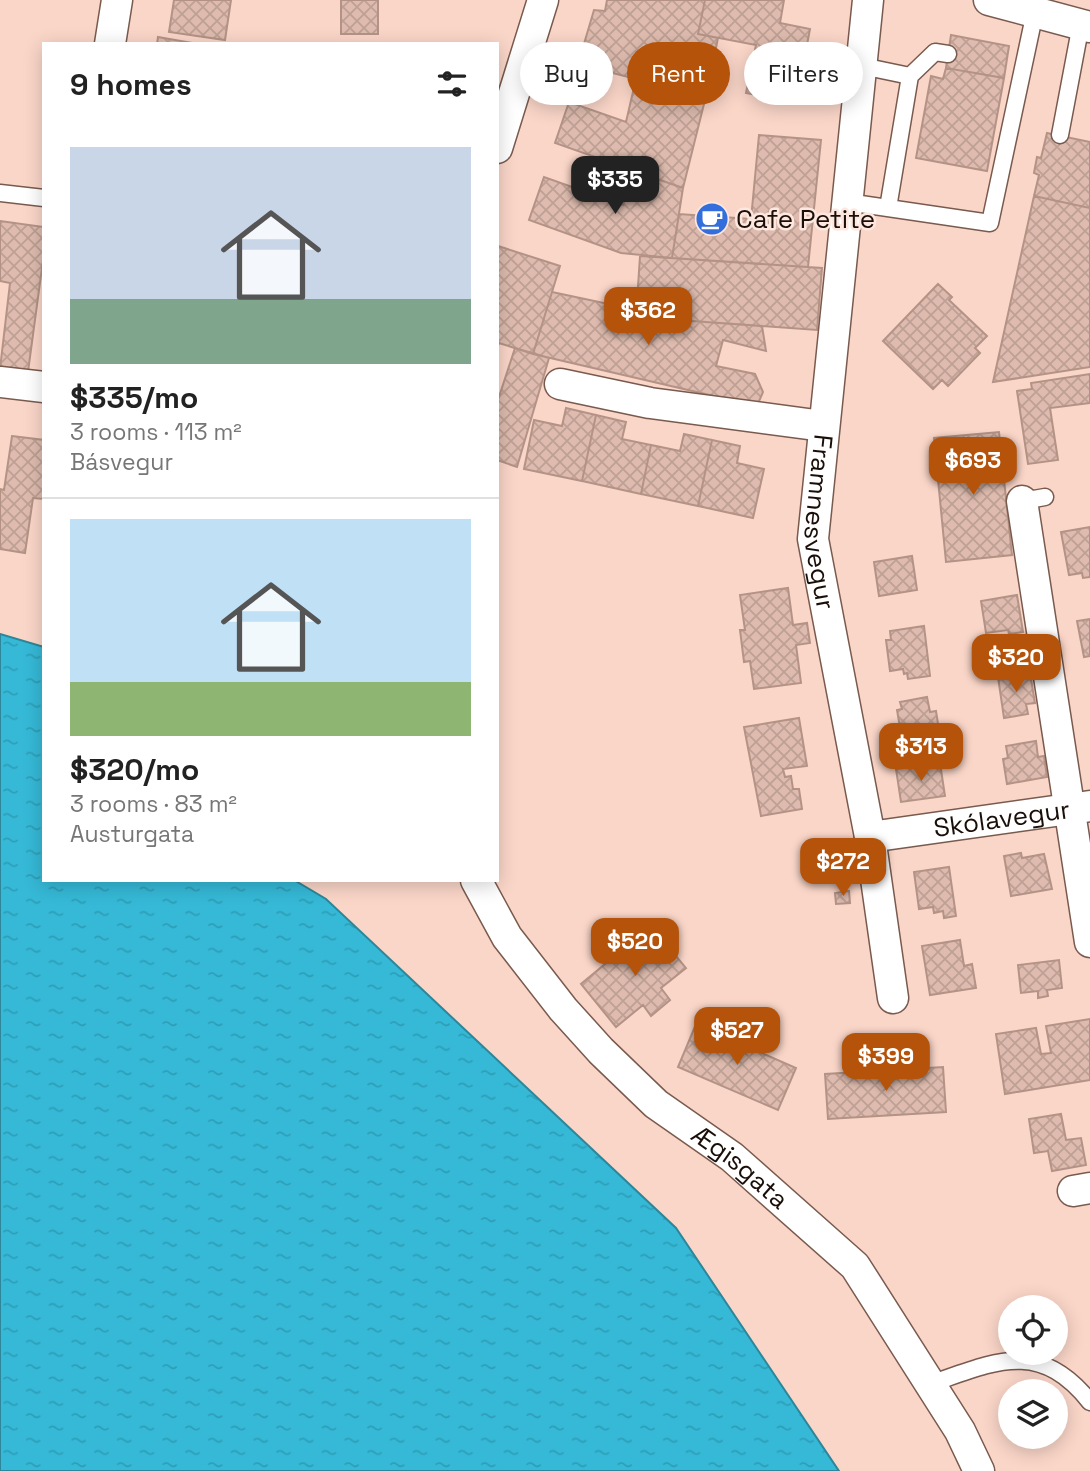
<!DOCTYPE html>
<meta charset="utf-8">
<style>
:root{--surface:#fff;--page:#f2f2f2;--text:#222;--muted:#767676;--line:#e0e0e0;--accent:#b45309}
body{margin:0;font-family:"Space Grotesk",sans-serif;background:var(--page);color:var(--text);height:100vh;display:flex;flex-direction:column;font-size:26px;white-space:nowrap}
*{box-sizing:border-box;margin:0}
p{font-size:23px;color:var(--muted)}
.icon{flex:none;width:38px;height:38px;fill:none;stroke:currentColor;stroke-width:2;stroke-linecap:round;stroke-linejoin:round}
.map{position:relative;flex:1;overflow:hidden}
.details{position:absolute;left:42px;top:42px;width:457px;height:840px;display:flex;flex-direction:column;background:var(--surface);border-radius:0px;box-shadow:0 4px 18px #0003}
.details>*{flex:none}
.banner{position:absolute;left:520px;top:42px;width:464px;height:63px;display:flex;gap:14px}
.controls{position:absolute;left:998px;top:1295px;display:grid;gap:14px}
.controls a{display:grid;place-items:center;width:70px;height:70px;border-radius:50%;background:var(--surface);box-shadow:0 4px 18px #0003;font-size:35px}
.price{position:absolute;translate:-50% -60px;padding:0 16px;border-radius:14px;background:var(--accent);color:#fff;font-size:23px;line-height:46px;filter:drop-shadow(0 2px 4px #0008)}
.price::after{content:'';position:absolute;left:50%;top:42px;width:21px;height:16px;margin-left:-10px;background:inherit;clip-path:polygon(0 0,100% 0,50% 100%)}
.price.current{background:#222;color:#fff}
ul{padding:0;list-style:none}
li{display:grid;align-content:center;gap:14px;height:371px;padding:0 28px}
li+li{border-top:2px solid var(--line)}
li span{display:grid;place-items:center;height:217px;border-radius:0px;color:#555}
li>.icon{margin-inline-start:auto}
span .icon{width:126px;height:126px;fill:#fffc;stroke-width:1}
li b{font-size:30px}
h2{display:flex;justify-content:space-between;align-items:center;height:84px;padding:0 28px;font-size:30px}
.tag{padding:0 24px;border-radius:32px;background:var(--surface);box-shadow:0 4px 18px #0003;font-size:24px;line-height:63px}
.tag.current{background:var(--accent);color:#fff}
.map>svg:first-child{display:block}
.water{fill:url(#water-ripples);stroke:#2d8699;stroke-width:2}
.building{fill:url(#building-cross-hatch);stroke:#b49386;stroke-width:2}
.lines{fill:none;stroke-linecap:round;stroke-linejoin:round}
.service-casing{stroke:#795a4e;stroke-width:19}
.minor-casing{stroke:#795a4e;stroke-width:33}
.service{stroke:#fff;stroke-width:16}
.minor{stroke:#fff;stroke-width:30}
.labels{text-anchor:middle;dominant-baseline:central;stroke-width:5;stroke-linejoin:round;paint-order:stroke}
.poi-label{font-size:26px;fill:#1a0e09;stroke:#fde7de;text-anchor:start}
.street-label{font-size:26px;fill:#1a0e09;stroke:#fde7de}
</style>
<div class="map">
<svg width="1090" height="1471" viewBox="0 0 1090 1471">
<defs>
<pattern id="water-ripples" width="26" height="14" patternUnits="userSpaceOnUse" patternTransform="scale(1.75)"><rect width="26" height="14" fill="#35b9d7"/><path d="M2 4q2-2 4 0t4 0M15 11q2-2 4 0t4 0" fill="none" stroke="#2e9eb7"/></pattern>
<pattern id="building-cross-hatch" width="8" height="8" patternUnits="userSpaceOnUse" patternTransform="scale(1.75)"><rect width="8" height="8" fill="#debbae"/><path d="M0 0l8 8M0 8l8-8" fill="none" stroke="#bea094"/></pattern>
</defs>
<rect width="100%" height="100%" fill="#fad6c8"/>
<path class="water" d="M 0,634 L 44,647 L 44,880 L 294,880 L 326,899 L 676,1228 L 839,1471 L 0,1471 Z"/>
<path class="building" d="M 174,0 L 231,0 L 225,40 L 169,32 Z
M 341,0 L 378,0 L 378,34 L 341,34 Z
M 607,0 L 705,0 L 698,34 L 718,38 L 707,92 L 636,79 L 578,64 L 594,10 L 605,11 Z
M 705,0 L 784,0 L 780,23 L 810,29 L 796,103 L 746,93 L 756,45 L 698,34 Z
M 951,35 L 1009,46 L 1004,78 L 946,68 Z
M 158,37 L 198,44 L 157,44 Z
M 946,68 L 1004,78 L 987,171 L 916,158 L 931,76 L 943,79 Z
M 636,79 L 707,92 L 683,188 L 555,143 L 569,102 L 626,122 Z
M 1047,133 L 1090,142 L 1090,208 L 1034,196 L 1039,175 L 1034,173 L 1037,157 L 1041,158 Z
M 759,135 L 821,140 L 808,267 L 672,258 L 679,214 L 751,219 Z
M 634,171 L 683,188 L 672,258 L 621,253 L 529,220 L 544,177 L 623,205 Z
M 1034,196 L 1090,208 L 1090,367 L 993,382 Z
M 0,221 L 44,227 L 44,253 L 28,372 L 0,369 L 10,283 L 0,281 Z
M 498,246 L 560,266 L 533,354 L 499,343 L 497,348 Z
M 640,256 L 822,268 L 817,330 L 636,317 Z
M 938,284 L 952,297 L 949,300 L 987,336 L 975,348 L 980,353 L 948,386 L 942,380 L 933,389 L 883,341 Z
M 552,292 L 637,310 L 636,317 L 762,326 L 766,351 L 723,340 L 716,366 L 755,374 L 763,392 L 757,406 L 533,354 Z
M 515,348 L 549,358 L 517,467 L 497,460 L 497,403 Z
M 1090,374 L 1090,403 L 1050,408 L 1058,460 L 1028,464 L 1017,391 L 1032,389 L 1031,383 Z
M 566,408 L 596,415 L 582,481 L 524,469 L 534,420 L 562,426 Z
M 596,415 L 626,422 L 622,439 L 651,445 L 641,494 L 582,481 Z
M 999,432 L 1012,555 L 946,562 L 934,438 Z
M 684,434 L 712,440 L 698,506 L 641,494 L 651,445 L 680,451 Z
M 12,436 L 44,440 L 44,499 L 33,498 L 25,553 L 0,549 L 0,489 L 4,490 Z
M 712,440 L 740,446 L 737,463 L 764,469 L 753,518 L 698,506 Z
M 1090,527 L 1090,577 L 1083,578 L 1082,573 L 1069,575 L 1061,532 Z
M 912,556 L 917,590 L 879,596 L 874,562 Z
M 788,588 L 793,625 L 807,623 L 810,643 L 796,645 L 801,683 L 754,689 L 750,661 L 744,662 L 740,630 L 745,630 L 740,595 Z
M 1017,595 L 1023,632 L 1009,634 L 1008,630 L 986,633 L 981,601 Z
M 1090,619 L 1090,656 L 1084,657 L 1077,621 Z
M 924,626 L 930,676 L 908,679 L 907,673 L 904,674 L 903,669 L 890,671 L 886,640 L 891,640 L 890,631 Z
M 1030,673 L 1035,703 L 1026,704 L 1028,714 L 1004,718 L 998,677 Z
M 927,697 L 930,712 L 936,711 L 941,743 L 919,747 L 918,736 L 902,739 L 897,710 L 902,709 L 900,702 Z
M 799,718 L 807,766 L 783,769 L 785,777 L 791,776 L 793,789 L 799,789 L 802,809 L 761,816 L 744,727 Z
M 1036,741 L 1038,757 L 1044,756 L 1047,777 L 1007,784 L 1003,759 L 1008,758 L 1006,746 Z
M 940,763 L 945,796 L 901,802 L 896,769 Z
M 1021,853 L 1022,858 L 1044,854 L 1052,889 L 1011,896 L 1004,856 Z
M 949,867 L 956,916 L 944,918 L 943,911 L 934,913 L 933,907 L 919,909 L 914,872 Z
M 849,891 L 850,903 L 836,904 L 835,893 Z
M 651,926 L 686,968 L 661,988 L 670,1000 L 651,1016 L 643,1005 L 616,1027 L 581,984 Z
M 960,940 L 964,966 L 972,964 L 976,988 L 930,995 L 922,946 Z
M 1059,960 L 1062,988 L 1047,990 L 1048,996 L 1038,998 L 1038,991 L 1021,993 L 1018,965 Z
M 1090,1019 L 1090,1080 L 1005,1094 L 996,1034 L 1036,1028 L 1041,1054 L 1051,1053 L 1046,1026 Z
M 696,1024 L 796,1068 L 778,1110 L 678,1067 Z
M 943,1067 L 946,1112 L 828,1119 L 825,1074 Z
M 1061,1114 L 1066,1140 L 1081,1138 L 1086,1165 L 1052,1171 L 1048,1151 L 1034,1153 L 1029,1119 Z"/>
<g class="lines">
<defs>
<path id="service" d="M 862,66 L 910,76 L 935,52 L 948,54
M 1060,135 L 1081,24
M 0,193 L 44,198
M 847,202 L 990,223 L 1035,12
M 888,208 L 910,76
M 1022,501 L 1045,497
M 930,1384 C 994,1362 1039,1338 1090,1402"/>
<g id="minor">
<path id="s1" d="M 868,0 L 813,539 L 870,837 L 893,998"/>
<path d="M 989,0 L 1090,27"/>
<path d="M 110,44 L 117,0"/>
<path d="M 497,148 L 543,0"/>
<path d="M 0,382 L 44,387"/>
<path d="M 560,384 L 650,403 L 823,426"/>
<path d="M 1022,501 L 1090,942"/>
<path id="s2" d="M 870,837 L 1090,806"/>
<path id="s3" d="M 476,880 L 507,937 L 563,1009 L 601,1051 L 656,1104 L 732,1157 L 855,1266 L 960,1431 L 979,1471"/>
<path d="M 1073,1191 L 1090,1188"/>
</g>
</defs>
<use href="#service" class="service-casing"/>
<use href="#minor" class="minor-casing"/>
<use href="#service" class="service"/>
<use href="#minor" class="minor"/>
</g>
<defs>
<symbol id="cafe-disc" viewBox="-11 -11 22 22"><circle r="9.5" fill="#336edc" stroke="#fde7de"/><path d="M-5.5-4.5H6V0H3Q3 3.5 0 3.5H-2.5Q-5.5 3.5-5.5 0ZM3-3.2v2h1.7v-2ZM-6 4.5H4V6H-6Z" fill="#fff"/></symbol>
</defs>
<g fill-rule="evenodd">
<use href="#cafe-disc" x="693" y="200" width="38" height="38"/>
</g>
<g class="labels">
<g class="poi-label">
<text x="736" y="219">Cafe Petite</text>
</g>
<g class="street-label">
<text stroke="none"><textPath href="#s1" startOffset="525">Framnesvegur</textPath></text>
<text stroke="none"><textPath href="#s2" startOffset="133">Skólavegur</textPath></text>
<text stroke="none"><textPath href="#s3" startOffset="394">Ægisgata</textPath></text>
</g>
</g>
</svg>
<div class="controls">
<a><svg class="icon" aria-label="locate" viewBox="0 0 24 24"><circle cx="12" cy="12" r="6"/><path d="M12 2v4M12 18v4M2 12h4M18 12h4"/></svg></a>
<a><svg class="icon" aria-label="layers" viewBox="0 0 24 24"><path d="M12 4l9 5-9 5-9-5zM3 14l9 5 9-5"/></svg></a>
</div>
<b class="price current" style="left:615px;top:216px">$335</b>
<b class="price" style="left:648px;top:347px">$362</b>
<b class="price" style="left:973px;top:497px">$693</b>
<b class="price" style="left:1016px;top:694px">$320</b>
<b class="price" style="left:921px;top:783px">$313</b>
<b class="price" style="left:843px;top:898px">$272</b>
<b class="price" style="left:635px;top:978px">$520</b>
<b class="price" style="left:737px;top:1067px">$527</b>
<b class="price" style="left:886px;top:1093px">$399</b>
<div class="banner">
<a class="tag">Buy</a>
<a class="tag current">Rent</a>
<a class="tag">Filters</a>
</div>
<section class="details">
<h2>9 homes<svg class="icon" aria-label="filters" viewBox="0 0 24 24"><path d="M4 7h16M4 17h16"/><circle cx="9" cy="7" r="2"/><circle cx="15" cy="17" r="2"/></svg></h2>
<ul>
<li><span style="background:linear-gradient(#c9d6e8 70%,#7fa58c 0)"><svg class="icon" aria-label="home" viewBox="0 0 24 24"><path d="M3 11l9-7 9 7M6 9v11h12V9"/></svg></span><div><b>$335/mo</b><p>3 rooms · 113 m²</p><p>Básvegur</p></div></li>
<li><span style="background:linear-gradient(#bfe0f5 75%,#8fb573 0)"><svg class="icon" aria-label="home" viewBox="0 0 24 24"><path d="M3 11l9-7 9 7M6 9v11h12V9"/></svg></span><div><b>$320/mo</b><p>3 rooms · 83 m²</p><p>Austurgata</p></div></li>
</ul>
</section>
</div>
